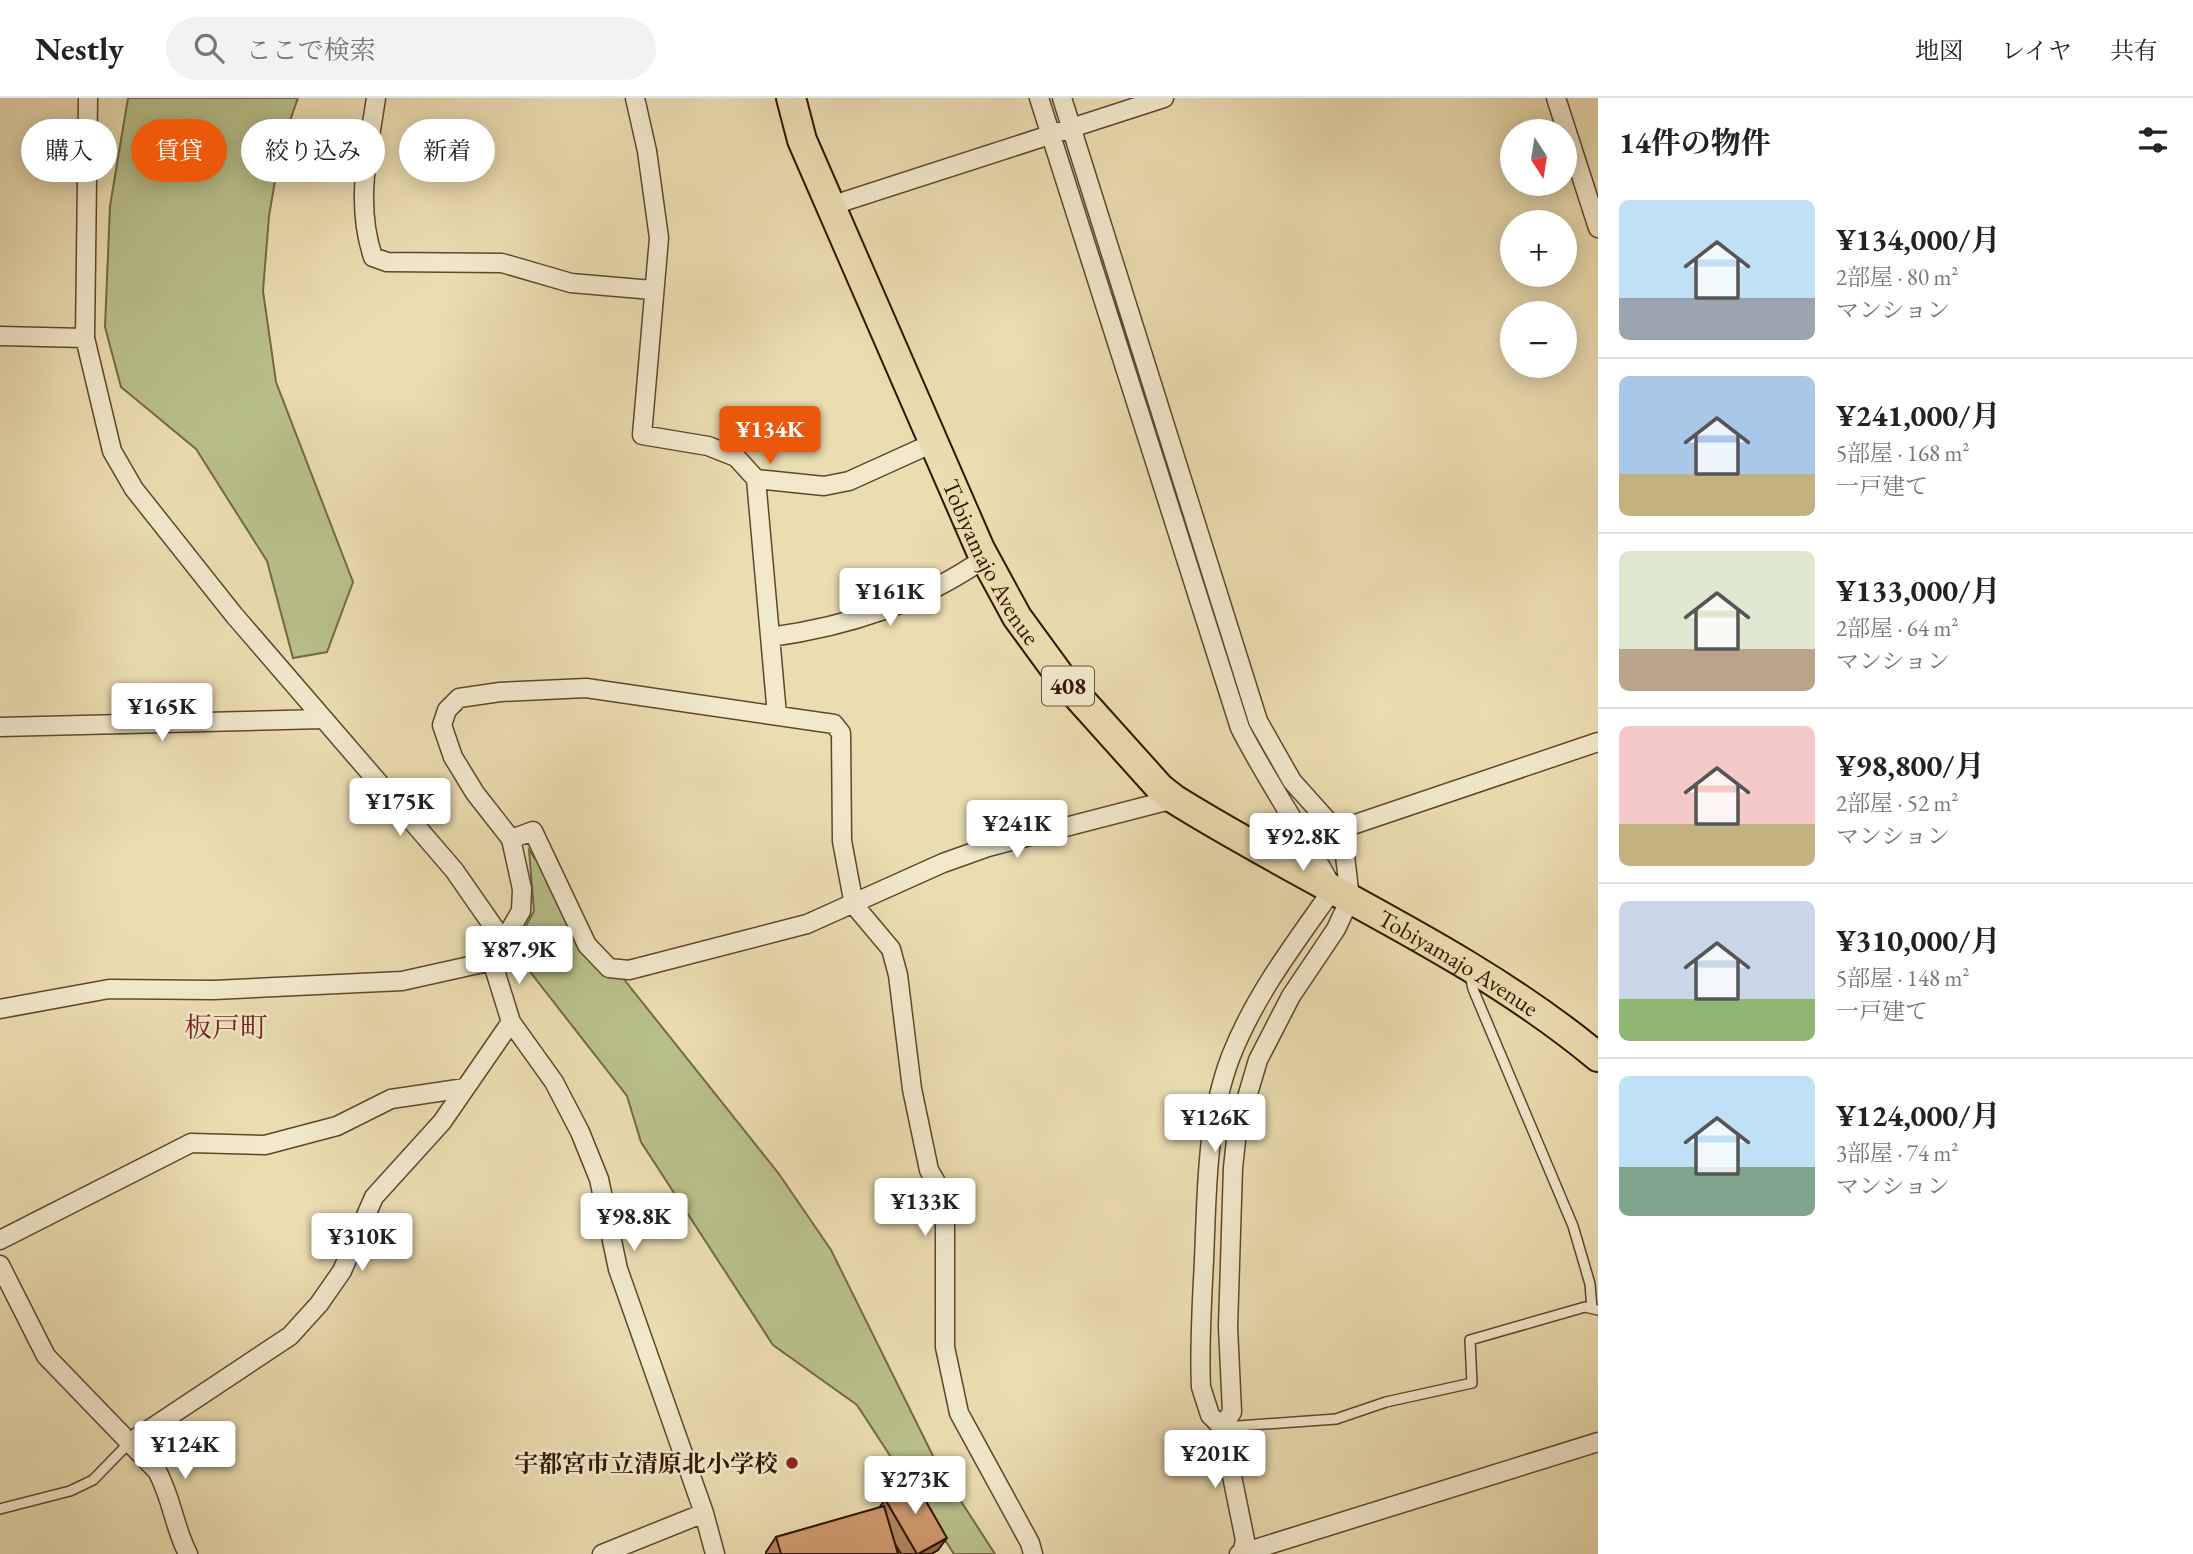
<!DOCTYPE html>
<html lang="ja">
<meta charset="utf-8">
<style>
:root{--surface:#fff;--page:#f2f2f2;--text:#222;--muted:#767676;--line:#e0e0e0;--accent:#ea580c}
body{margin:0;font-family:"EB Garamond","Noto Serif JP",serif;background:var(--page);color:var(--text);height:100vh;display:flex;flex-direction:column;font-size:26px;white-space:nowrap}
*{box-sizing:border-box;margin:0}
p{font-size:23px;color:var(--muted)}
.icon{flex:none;width:38px;height:38px;fill:none;stroke:currentColor;stroke-width:2;stroke-linecap:round;stroke-linejoin:round}
.map{position:relative;flex:1;overflow:hidden}
.sheet{display:flex;flex-direction:column;background:var(--surface);width:595px}
.sheet>*{flex:none}
.guide{position:absolute;left:21px;top:21px;width:665px;height:63px;display:flex;gap:14px}
.needle{width:46px;rotate:168deg}
.tools{position:absolute;left:1500px;top:21px;display:grid;gap:14px}
.tools a{display:grid;place-items:center;width:77px;height:77px;border-radius:50%;background:var(--surface);box-shadow:0 4px 18px #0003;font-size:35px}
.price{position:absolute;translate:-50% -60px;padding:0 16px;border-radius:7px;background:#fff;color:#222;font-size:23px;line-height:46px;filter:drop-shadow(0 2px 4px #0008)}
.price::after{content:'';position:absolute;left:50%;top:42px;width:21px;height:16px;margin-left:-10px;background:inherit;clip-path:polygon(0 0,100% 0,50% 100%)}
.price.on{background:var(--accent);color:#fff}
ul{padding:0;list-style:none}
li{display:flex;align-items:center;gap:21px;height:175px;padding:0 21px}
li+li{border-top:2px solid var(--line)}
li span{display:grid;place-items:center;flex:none;width:196px;height:140px;border-radius:10px;color:#555}
li>.icon{margin-inline-start:auto}
span .icon{width:84px;height:84px;fill:#fffc;stroke-width:1}
li b{font-size:30px}
h2{display:flex;justify-content:space-between;align-items:center;height:84px;padding:0 21px;font-size:30px}
.chip{padding:0 24px;border-radius:32px;background:var(--surface);box-shadow:0 4px 18px #0003;font-size:24px;line-height:63px}
.chip.on{background:var(--accent);color:#fff}
header{display:flex;align-items:center;gap:42px;box-sizing:border-box;height:98px;padding:0 35px;background:var(--surface);border-bottom:2px solid var(--line)}
header strong{font-size:33px}
nav{display:flex;gap:38px;margin-inline-start:auto;font-size:24px}
.search{width:490px;height:63px;background:var(--page);display:flex;align-items:center;gap:18px;box-sizing:border-box;padding:0 24px;border-radius:38px;color:var(--muted);font-size:26px}
main{display:flex;flex:1;min-height:0}
.map>svg:first-child{display:block}
.green{fill:#b9c08b;stroke:#746a46;stroke-width:2}
.lines{fill:none;stroke-linecap:round;stroke-linejoin:round}
.service-casing{stroke:#5f472c;stroke-width:12}
.minor-casing{stroke:#5f472c;stroke-width:21}
.trunk-casing{stroke:#301500;stroke-width:32}
.service{stroke:#f2e9cd;stroke-width:9}
.minor{stroke:#f2e9cd;stroke-width:18}
.trunk{stroke:#ebddb2;stroke-width:28}
.wall{fill:#b1835e;stroke:#301500;stroke-width:2}
.shaded-wall{fill:#906a4c;stroke:#301500;stroke-width:2}
.building{fill:#ce986d;stroke:#301500;stroke-width:2}
.poi-dot{fill:#8f2418;stroke:#f2e9cd;stroke-width:2.5}
.labels{text-anchor:middle;dominant-baseline:central;stroke-width:5;stroke-linejoin:round;paint-order:stroke}
.shield{fill:#f2e9cd;stroke:#6a553e;stroke-width:2}
.shield-label{font-size:23px;font-weight:bold;fill:#301500}
.street-label{font-size:24px;fill:#301500;stroke:#f2e9cd}
.poi-label{font-size:24px;font-weight:bold;fill:#301500;stroke:#f2e9cd;text-anchor:end}
.quarter-label{font-size:28px;fill:#7a1f14;stroke:#f2e9cd}
</style>
<header>
<strong>Nestly</strong>
<div class="search"><svg class="icon" aria-label="search" viewBox="0 0 24 24"><circle cx="10" cy="10" r="6"/><path d="M15 15l6 6"/></svg>ここで検索</div>
<nav><a>地図</a><a>レイヤ</a><a>共有</a></nav>
</header>
<main>
<div class="map">
<svg width="1598" height="1456" viewBox="0 0 1598 1456">
<rect width="100%" height="100%" fill="#ebddb2"/>
<filter id="stains"><feTurbulence type="fractalNoise" baseFrequency=".00286" numOctaves="4"/><feColorMatrix values="0 0 0 0 .2 0 0 0 0 .09 0 0 0 0 .02 0 0 0 .5 -.17"/></filter>
<radialGradient id="worn" r=".72"><stop offset=".6" stop-color="#630" stop-opacity="0"/><stop offset="1" stop-color="#630" stop-opacity=".3"/></radialGradient>
<path class="green" d="M 128,0 L 298,0 L 281,48 L 269,118 L 263,193 L 276,284 L 353,484 L 327,554 L 293,560 L 267,463 L 196,351 L 121,289 L 105,229 L 110,108 Z
M 529,752 L 603,855 L 779,1076 L 831,1152 L 937,1366 L 995,1456 L 954,1456 L 857,1307 L 773,1247 L 641,1044 L 627,998 L 513,852 L 534,813 Z"/>
<g class="lines">
<defs>
<path id="service" d="M 1470,877 L 1473,891 L 1573,1128 L 1590,1186 L 1592,1210
M 1224,1329 L 1336,1321 L 1386,1304 L 1472,1285 L 1470,1242 L 1585,1209 L 1598,1212
M 0,1411 L 70,1393 L 93,1382 L 129,1345"/>
<path id="minor" d="M 88,0 L 85,240 L 112,353 L 134,391 L 234,517 L 454,772 L 502,841
M 376,0 C 368,54 355,106 373,159 L 387,164 L 502,165 L 571,185 L 652,192
M 635,0 L 647,53 L 659,140 L 642,337 L 708,348 L 736,359 L 756,381 L 777,617
M 1039,0 L 1240,630 C 1268,685 1304,736 1333,791 C 1295,845 1255,897 1231,958 C 1206,1023 1207,1093 1204,1162 C 1202,1204 1199,1247 1201,1289 L 1210,1317 L 1222,1329 L 1245,1442 L 1242,1456
M 1062,0 L 1258,623 L 1292,683 L 1343,740 L 1350,801 L 1336,831 L 1291,898 L 1258,962 L 1237,1033 L 1233,1070 L 1228,1229 L 1232,1314 L 1222,1329
M 1556,0 L 1598,130
M 830,108 L 1164,0
M 0,238 L 85,240
M 756,381 L 824,388 L 849,383 L 933,345
M 771,539 C 849,528 920,505 985,460
M 0,629 L 322,621
M 511,741 L 533,733 L 587,847 L 609,870 L 629,872 L 807,826 L 943,765 L 988,749 L 1174,701
M 1308,742 L 1598,644
M 0,911 L 109,891 L 214,892 L 402,883 L 492,863
M 0,1142 L 191,1045 L 265,1047 L 337,1028 L 391,1001 L 465,990
M 0,1167 L 46,1258 L 157,1373 C 172,1400 174,1429 188,1456
M 129,1345 L 290,1238 L 319,1206 L 342,1173 L 374,1099 L 442,1024 L 511,924
M 602,1456 L 704,1415
M 715,1456 L 704,1415 L 618,1171 L 599,1081 L 580,1034 L 554,984 L 511,924 L 492,863 L 521,813 L 522,791 L 511,741 L 475,695 L 453,659 L 442,627 L 447,612 L 459,600 L 500,594 L 586,590 L 834,626 L 841,635 L 842,743 L 854,807 L 891,851 L 898,877 L 912,991 L 929,1072 L 941,1093 L 945,1112 L 945,1249 L 959,1315 L 1030,1445 L 1033,1456
M 1239,1456 L 1598,1344"/>
<g id="trunk">
<path id="s1" d="M 791,0 L 802,42 L 980,451 L 1017,519 L 1063,582 L 1160,690 L 1174,701 C 1313,788 1472,854 1598,959"/>
</g>
</defs>
<use href="#service" class="service-casing"/>
<use href="#minor" class="minor-casing"/>
<use href="#trunk" class="trunk-casing"/>
<use href="#service" class="service"/>
<use href="#minor" class="minor"/>
<use href="#trunk" class="trunk"/>
</g>
<path class="wall" d="M 890,1388 L 938,1452 L 931,1456 L 901,1456 L 894,1444 L 898,1456 L 766,1456 L 766,1454 L 776,1439 L 879,1410 L 884,1403 L 881,1400 Z"/>
<path class="shaded-wall" d="M 947,1440 L 938,1452 L 931,1456 L 918,1456 Z"/>
<path class="building" d="M 904,1380 L 909,1388 L 915,1384 L 947,1440 L 918,1456 L 917,1456 L 885,1401 L 894,1395 L 890,1388 Z
M 884,1408 L 898,1456 L 781,1456 L 776,1439 Z"/>
<circle class="poi-dot" cx="792" cy="1365" r="7"/>
<g class="labels">
<rect class="shield" x="1042" y="568.5" width="52" height="39" rx="5"/>
<g class="shield-label">
<text x="1068" y="588">408</text>
</g>
<g class="street-label">
<text stroke="none"><textPath href="#s1" startOffset="506">Tobiyamajo Avenue</textPath></text>
<text stroke="none"><textPath href="#s1" startOffset="1136">Tobiyamajo Avenue</textPath></text>
</g>
<g class="poi-label">
<text x="778" y="1365">宇都宮市立清原北小学校</text>
</g>
<g class="quarter-label">
<text x="226" y="929">板戸町</text>
</g>
</g>
<rect width="100%" height="100%" filter="url(#stains)"/>
<rect width="100%" height="100%" fill="url(#worn)"/>
</svg>
<div class="tools">
<a><svg class="needle" viewBox="-14 -14 28 28"><path d="M0-13l5 13h-10z" fill="#e53935"/><path d="M0 13l5-13h-10z" fill="#767676"/></svg></a>
<a>+</a>
<a>−</a>
</div>
<b class="price on" style="left:770px;top:368px">¥134K</b>
<b class="price" style="left:890px;top:530px">¥161K</b>
<b class="price" style="left:162px;top:645px">¥165K</b>
<b class="price" style="left:400px;top:740px">¥175K</b>
<b class="price" style="left:1017px;top:762px">¥241K</b>
<b class="price" style="left:1303px;top:775px">¥92.8K</b>
<b class="price" style="left:519px;top:888px">¥87.9K</b>
<b class="price" style="left:1215px;top:1056px">¥126K</b>
<b class="price" style="left:925px;top:1140px">¥133K</b>
<b class="price" style="left:634px;top:1155px">¥98.8K</b>
<b class="price" style="left:362px;top:1175px">¥310K</b>
<b class="price" style="left:185px;top:1383px">¥124K</b>
<b class="price" style="left:1215px;top:1392px">¥201K</b>
<b class="price" style="left:915px;top:1418px">¥273K</b>
<div class="guide">
<a class="chip">購入</a>
<a class="chip on">賃貸</a>
<a class="chip">絞り込み</a>
<a class="chip">新着</a>
</div>
</div>
<section class="sheet">
<h2>14件の物件<svg class="icon" aria-label="filters" viewBox="0 0 24 24"><path d="M4 7h16M4 17h16"/><circle cx="9" cy="7" r="2"/><circle cx="15" cy="17" r="2"/></svg></h2>
<ul>
<li><span style="background:linear-gradient(#bfe0f5 70%,#9aa5b1 0)"><svg class="icon" aria-label="home" viewBox="0 0 24 24"><path d="M3 11l9-7 9 7M6 9v11h12V9"/></svg></span><div><b>¥134,000/月</b><p>2部屋 · 80 m²</p><p>マンション</p></div></li>
<li><span style="background:linear-gradient(#a9c7e8 70%,#c2b280 0)"><svg class="icon" aria-label="home" viewBox="0 0 24 24"><path d="M3 11l9-7 9 7M6 9v11h12V9"/></svg></span><div><b>¥241,000/月</b><p>5部屋 · 168 m²</p><p>一戸建て</p></div></li>
<li><span style="background:linear-gradient(#dfe7d0 70%,#b9a48a 0)"><svg class="icon" aria-label="home" viewBox="0 0 24 24"><path d="M3 11l9-7 9 7M6 9v11h12V9"/></svg></span><div><b>¥133,000/月</b><p>2部屋 · 64 m²</p><p>マンション</p></div></li>
<li><span style="background:linear-gradient(#f6c9c9 70%,#c2b280 0)"><svg class="icon" aria-label="home" viewBox="0 0 24 24"><path d="M3 11l9-7 9 7M6 9v11h12V9"/></svg></span><div><b>¥98,800/月</b><p>2部屋 · 52 m²</p><p>マンション</p></div></li>
<li><span style="background:linear-gradient(#c9d6e8 70%,#8fb573 0)"><svg class="icon" aria-label="home" viewBox="0 0 24 24"><path d="M3 11l9-7 9 7M6 9v11h12V9"/></svg></span><div><b>¥310,000/月</b><p>5部屋 · 148 m²</p><p>一戸建て</p></div></li>
<li><span style="background:linear-gradient(#bfe0f5 65%,#7fa58c 0)"><svg class="icon" aria-label="home" viewBox="0 0 24 24"><path d="M3 11l9-7 9 7M6 9v11h12V9"/></svg></span><div><b>¥124,000/月</b><p>3部屋 · 74 m²</p><p>マンション</p></div></li>
</ul>
</section>
</main>
